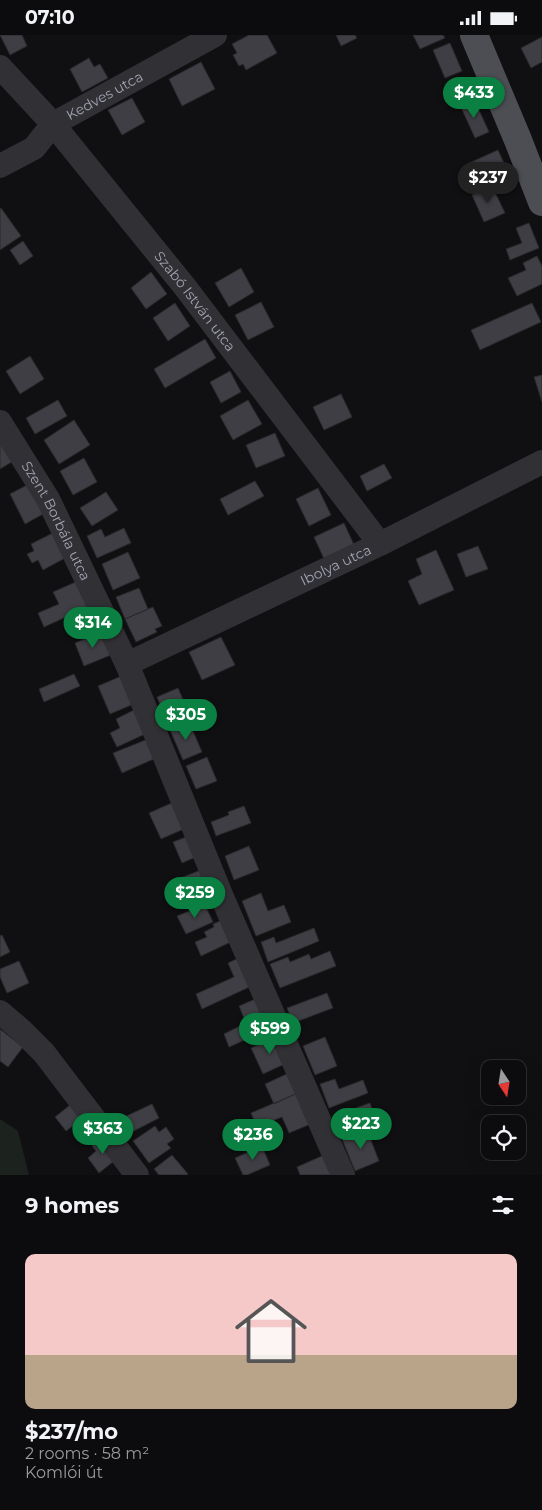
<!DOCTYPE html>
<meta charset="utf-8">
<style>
:root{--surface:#0c0b0d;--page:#151416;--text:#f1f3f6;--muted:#9a9b9d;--line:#2c2b2e;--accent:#0b8043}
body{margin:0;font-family:Montserrat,sans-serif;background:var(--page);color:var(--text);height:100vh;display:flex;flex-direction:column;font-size:19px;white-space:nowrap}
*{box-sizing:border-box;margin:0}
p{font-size:16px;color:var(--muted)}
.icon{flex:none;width:28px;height:28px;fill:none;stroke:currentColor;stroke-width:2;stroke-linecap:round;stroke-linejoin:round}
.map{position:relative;height:1140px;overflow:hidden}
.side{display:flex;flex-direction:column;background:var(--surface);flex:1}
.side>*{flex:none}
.needle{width:32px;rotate:168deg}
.controls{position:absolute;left:481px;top:1025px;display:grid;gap:10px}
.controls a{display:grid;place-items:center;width:45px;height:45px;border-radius:10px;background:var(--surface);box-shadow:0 5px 20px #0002,0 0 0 1px var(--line);font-size:25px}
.price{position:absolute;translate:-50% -42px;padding:0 11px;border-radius:18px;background:var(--accent);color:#fff;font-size:16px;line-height:32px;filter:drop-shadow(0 1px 2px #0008)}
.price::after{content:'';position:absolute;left:50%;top:30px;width:15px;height:11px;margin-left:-8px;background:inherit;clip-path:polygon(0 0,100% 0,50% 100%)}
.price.selected{background:#222;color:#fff}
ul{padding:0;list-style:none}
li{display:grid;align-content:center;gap:10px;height:265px;padding:0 25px}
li+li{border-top:1px solid var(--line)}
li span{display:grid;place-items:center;height:155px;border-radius:10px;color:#555}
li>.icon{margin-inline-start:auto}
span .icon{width:90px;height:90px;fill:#fffc;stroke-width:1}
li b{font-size:21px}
h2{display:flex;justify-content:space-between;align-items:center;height:60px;padding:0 25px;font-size:21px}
.status{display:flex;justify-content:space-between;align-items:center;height:35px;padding:0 25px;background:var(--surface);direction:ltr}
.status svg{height:14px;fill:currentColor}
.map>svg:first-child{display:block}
.green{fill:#1c231e}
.building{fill:#3f3e44;stroke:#2a2a2d}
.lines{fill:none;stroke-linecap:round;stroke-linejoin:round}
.minor{stroke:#313135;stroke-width:24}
.major{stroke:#4d4d54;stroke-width:28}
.labels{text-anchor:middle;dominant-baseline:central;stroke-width:5;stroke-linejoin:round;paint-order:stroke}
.street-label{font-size:14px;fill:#a1a3b1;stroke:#0b0a0c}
</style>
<div class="status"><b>07:10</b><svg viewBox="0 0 49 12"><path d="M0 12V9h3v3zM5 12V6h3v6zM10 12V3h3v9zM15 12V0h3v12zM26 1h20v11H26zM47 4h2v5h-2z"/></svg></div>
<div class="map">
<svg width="542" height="1140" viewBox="0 0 542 1140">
<rect width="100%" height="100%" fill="#100f11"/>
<path class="green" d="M 0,1084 L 18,1096 L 29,1140 L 0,1140 Z"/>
<path class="building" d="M 0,0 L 22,0 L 27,11 L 10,20 Z
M 249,0 L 267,0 L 277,18 L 246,35 L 243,29 L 239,31 L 233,20 L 237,18 L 232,9 Z
M 336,0 L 355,0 L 357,3 L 341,11 Z
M 413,0 L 443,0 L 445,3 L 420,14 Z
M 542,2 L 542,27 L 531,33 L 521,13 Z
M 450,8 L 462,36 L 445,43 L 433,15 Z
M 89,23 L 94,32 L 100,29 L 108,43 L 82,57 L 70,34 Z
M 201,27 L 215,54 L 182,71 L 169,44 Z
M 132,63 L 145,87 L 122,100 L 108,75 Z
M 474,64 L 489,97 L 475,103 L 460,70 Z
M 498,115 L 509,139 L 478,153 L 467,129 Z
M 492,151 L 505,178 L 484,187 L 472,160 Z
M 1,173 L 21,201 L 0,215 L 0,174 Z
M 529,188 L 539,213 L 510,225 L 506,214 L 522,208 L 516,193 Z
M 23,206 L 33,221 L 20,230 L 10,215 Z
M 537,221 L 542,231 L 542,249 L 517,261 L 508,243 L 526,235 L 523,228 Z
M 241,233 L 254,257 L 229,272 L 215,248 Z
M 151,237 L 167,259 L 146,274 L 131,253 Z
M 261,267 L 274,292 L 248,305 L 235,280 Z
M 175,268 L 190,291 L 168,306 L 153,283 Z
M 532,268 L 541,287 L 480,315 L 471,295 Z
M 205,304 L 216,323 L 165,353 L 154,334 Z
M 30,321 L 44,344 L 20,359 L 6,336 Z
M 230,336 L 241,357 L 221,368 L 210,347 Z
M 542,340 L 542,367 L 534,342 Z
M 341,359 L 352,382 L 324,395 L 313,372 Z
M 58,365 L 67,381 L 35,399 L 26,383 Z
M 248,365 L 262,389 L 233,405 L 220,381 Z
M 74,385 L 90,410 L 59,429 L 44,405 Z
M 275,398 L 285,421 L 256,433 L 246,410 Z
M 0,399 L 15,425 L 0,434 Z
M 84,423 L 97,447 L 73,460 L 60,436 Z
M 384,429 L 392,443 L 367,456 L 360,441 Z
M 255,446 L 264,461 L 228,480 L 220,464 Z
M 29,449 L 45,478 L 25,489 L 10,459 Z
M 318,453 L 331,480 L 309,491 L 296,464 Z
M 106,457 L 118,475 L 92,491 L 80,473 Z
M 344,488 L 355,512 L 325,526 L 314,502 Z
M 124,493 L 131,508 L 97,523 L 87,501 L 101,494 L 105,502 Z
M 55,497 L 67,522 L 43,535 L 38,525 L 32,528 L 27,519 L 34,516 L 31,509 Z
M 478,511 L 488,534 L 466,542 L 457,519 Z
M 436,515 L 454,555 L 419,570 L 408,546 L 422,539 L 416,524 Z
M 128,517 L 140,543 L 113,555 L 102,529 Z
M 78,546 L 90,571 L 44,592 L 38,578 L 59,569 L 53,557 Z
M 139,553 L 148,574 L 125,584 L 116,562 Z
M 153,572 L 162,591 L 155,594 L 157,597 L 136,607 L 125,584 Z
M 102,597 L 111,620 L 84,631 L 75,608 Z
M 221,602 L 235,630 L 202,645 L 189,617 Z
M 74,639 L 80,651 L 44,667 L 39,654 Z
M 124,640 L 136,668 L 110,679 L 98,651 Z
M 178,653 L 189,678 L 167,687 L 157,662 Z
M 134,675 L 145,699 L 117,712 L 110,698 L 120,693 L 116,684 Z
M 189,687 L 202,717 L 183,725 L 170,695 Z
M 148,704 L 156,723 L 122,738 L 113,718 Z
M 207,722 L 217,746 L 196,754 L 186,731 Z
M 174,767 L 186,793 L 161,804 L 149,778 Z
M 244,771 L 251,788 L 216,801 L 211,787 L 229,780 L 228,777 Z
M 189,801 L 198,821 L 182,828 L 173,807 Z
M 249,811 L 259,835 L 234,845 L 225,821 Z
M 204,834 L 214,859 L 190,869 L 180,843 Z
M 261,858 L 268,876 L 284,870 L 291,887 L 256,901 L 242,866 Z
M 205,870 L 213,887 L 186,899 L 177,881 Z
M 225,884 L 235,905 L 201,921 L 195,907 L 207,902 L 204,897 L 214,892 L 213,889 Z
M 314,893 L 319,906 L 268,927 L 261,907 L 274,902 L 276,908 Z
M 2,900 L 10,917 L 0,922 L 0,901 Z
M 330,916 L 336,931 L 280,953 L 270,929 L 288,922 L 290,927 L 309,919 L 311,924 Z
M 243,921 L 256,949 L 202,974 L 196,959 L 234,942 L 228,928 Z
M 19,926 L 29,948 L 7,958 L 0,942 L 0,934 Z
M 327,958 L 333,973 L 293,988 L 287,973 Z
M 260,962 L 274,992 L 229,1012 L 224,999 L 246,988 L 239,971 Z
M 0,994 L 23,1012 L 8,1032 L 0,1026 Z
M 277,1001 L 289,1027 L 263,1039 L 251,1013 Z
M 325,1002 L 337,1031 L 315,1040 L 303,1011 Z
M 291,1037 L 300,1057 L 274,1069 L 265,1049 Z
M 335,1044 L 339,1054 L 363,1045 L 368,1058 L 329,1073 L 320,1049 Z
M 300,1057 L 313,1088 L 289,1098 L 282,1082 L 257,1092 L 251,1078 Z
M 75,1066 L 86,1081 L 66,1096 L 55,1082 Z
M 370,1068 L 375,1082 L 338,1095 L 333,1081 Z
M 152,1069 L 159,1083 L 128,1099 L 120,1084 Z
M 155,1091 L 159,1097 L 166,1092 L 174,1104 L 167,1109 L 171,1113 L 149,1128 L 133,1106 Z
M 367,1095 L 379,1126 L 355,1136 L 342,1104 Z
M 103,1102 L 119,1122 L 99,1138 L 88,1123 L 96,1116 L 92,1111 Z
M 262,1111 L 270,1130 L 247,1140 L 243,1140 L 235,1123 Z
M 172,1120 L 188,1139 L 187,1140 L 159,1140 L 154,1134 Z
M 324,1120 L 333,1140 L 300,1140 L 297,1132 Z"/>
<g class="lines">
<g class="minor">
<path id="s1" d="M 0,32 L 53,89 L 185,252 L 380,509"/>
<path id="s2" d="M 0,131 L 34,113 L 53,89 L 215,0"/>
<path id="s3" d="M 0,387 L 48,464 L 127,629 L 222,862 L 343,1140"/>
<path id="s4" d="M 127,629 L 380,509 L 542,427"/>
<path d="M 0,977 L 21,995 L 44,1018 L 137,1140"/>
</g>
<path class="major" d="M 474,0 L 518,105 L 542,167"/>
</g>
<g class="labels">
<g class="street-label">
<text stroke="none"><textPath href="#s2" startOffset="128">Kedves utca</textPath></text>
<text stroke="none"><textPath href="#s1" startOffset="305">Szabó István utca</textPath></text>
<text stroke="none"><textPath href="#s3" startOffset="114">Szent Borbála utca</textPath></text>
<text stroke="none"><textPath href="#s4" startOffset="231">Ibolya utca</textPath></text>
</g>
</g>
</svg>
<div class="controls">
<a><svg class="needle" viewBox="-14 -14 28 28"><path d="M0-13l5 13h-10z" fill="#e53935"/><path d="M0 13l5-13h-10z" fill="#9a9b9d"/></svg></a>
<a><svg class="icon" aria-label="locate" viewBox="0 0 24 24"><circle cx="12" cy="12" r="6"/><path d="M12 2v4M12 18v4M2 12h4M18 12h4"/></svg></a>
</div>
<b class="price" style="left:474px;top:84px">$433</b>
<b class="price selected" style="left:488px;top:169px">$237</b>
<b class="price" style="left:93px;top:614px">$314</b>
<b class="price" style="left:186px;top:706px">$305</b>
<b class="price" style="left:195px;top:884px">$259</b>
<b class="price" style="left:270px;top:1020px">$599</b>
<b class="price" style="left:361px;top:1115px">$223</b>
<b class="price" style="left:103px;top:1120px">$363</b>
<b class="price" style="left:253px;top:1126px">$236</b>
</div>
<section class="side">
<h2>9 homes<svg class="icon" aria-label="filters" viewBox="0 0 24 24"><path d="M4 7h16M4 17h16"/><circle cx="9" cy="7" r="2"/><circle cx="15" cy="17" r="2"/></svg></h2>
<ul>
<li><span style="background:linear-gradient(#f6c9c9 65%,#b9a48a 0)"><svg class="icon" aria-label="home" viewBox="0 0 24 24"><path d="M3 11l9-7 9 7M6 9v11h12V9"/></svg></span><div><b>$237/mo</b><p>2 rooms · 58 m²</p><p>Komlói út</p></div></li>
</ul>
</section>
